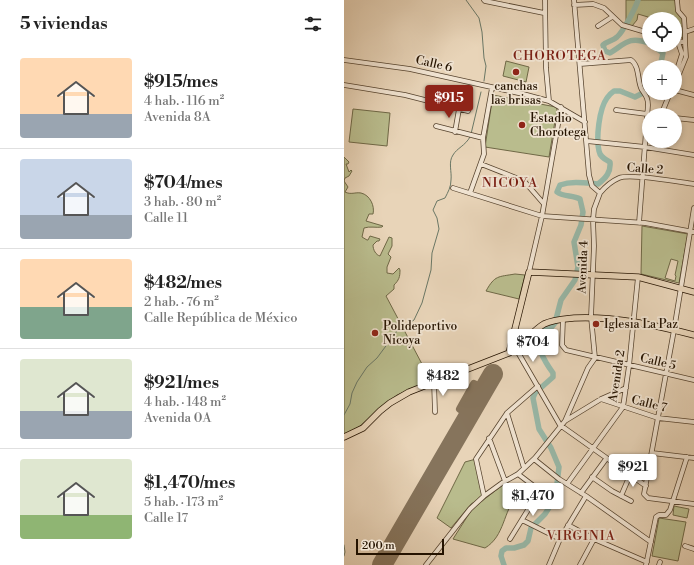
<!DOCTYPE html>
<html lang="es">
<meta charset="utf-8">
<style>
:root{--surface:#fff;--page:#f2f2f2;--text:#222;--muted:#767676;--line:#e0e0e0;--accent:#8f2418}
body{margin:0;font-family:"Libre Bodoni",serif;background:var(--page);color:var(--text);height:100vh;display:flex;flex-direction:column;font-size:15px;white-space:nowrap}
*{box-sizing:border-box;margin:0}
p{font-size:13px;color:var(--muted)}
.icon{flex:none;width:22px;height:22px;fill:none;stroke:currentColor;stroke-width:2;stroke-linecap:round;stroke-linejoin:round}
.map{position:relative;flex:1;overflow:hidden}
.drawer{display:flex;flex-direction:column;background:var(--surface);width:344px}
.drawer>*{flex:none}
.controls{position:absolute;left:298px;top:12px;display:grid;gap:8px}
.controls a{display:grid;place-items:center;width:40px;height:40px;border-radius:50%;background:var(--surface);box-shadow:0 2px 6px #0003;font-size:20px}
.scale{position:absolute;left:12px;bottom:10px;width:88px;box-sizing:border-box;padding-left:4px;border:2px solid #251300;border-top:0;font-size:11px;line-height:14px;white-space:nowrap;color:#251300;-webkit-text-stroke:3px #f0e3d1;paint-order:stroke}
.price{position:absolute;translate:-50% -34px;padding:0 9px;border-radius:4px;background:#fff;color:#222;font-size:13px;line-height:26px;filter:drop-shadow(0 1px 2px #0008)}
.price::after{content:'';position:absolute;left:50%;top:24px;width:12px;height:9px;margin-left:-6px;background:inherit;clip-path:polygon(0 0,100% 0,50% 100%)}
.price.current{background:var(--accent);color:#fff}
ul{padding:0;list-style:none}
li{display:flex;align-items:center;gap:12px;height:100px;padding:0 20px}
li+li{border-top:1px solid var(--line)}
li span{display:grid;place-items:center;flex:none;width:112px;height:80px;border-radius:4px;color:#555}
li>.icon{margin-inline-start:auto}
span .icon{width:48px;height:48px;fill:#fffc;stroke-width:1}
li b{font-size:17px}
h2{display:flex;justify-content:space-between;align-items:center;height:48px;padding:0 20px;font-size:17px}
main{display:flex;flex:1;min-height:0}
.map>svg:first-child{display:block}
.green{fill:#b9bc8d;stroke:#6f6846;fill-rule:evenodd}
.lines{fill:none;stroke-linecap:round;stroke-linejoin:round}
.stream{stroke:#6a7765;stroke-width:1}
.river{stroke:#98b9a9;stroke-width:5.5}
.taxiway{stroke:#86745c;stroke-width:8}
.runway{stroke:#86745c;stroke-width:20}
.minor-casing{stroke:#56432e;stroke-width:5.5}
.major-casing{stroke:#251300;stroke-width:7}
.minor{stroke:#f0e3d1;stroke-width:4}
.major{stroke:#e8d4b8;stroke-width:5.5}
.poi-dot{fill:#8f2418;stroke:#f0e3d1;stroke-width:1.5}
.labels{text-anchor:middle;dominant-baseline:central;stroke-width:3.5;stroke-linejoin:round;paint-order:stroke}
.street-label{font-size:12px;fill:#251300;stroke:#f0e3d1}
.poi-label{font-size:12px;fill:#251300;stroke:#f0e3d1;text-anchor:start}
.neighbourhood-label{font-size:13px;letter-spacing:1px;fill:#7a1f14;stroke:#f0e3d1}
</style>
<main>
<section class="drawer">
<h2>5 viviendas<svg class="icon" aria-label="filters" viewBox="0 0 24 24"><path d="M4 7h16M4 17h16"/><circle cx="9" cy="7" r="2"/><circle cx="15" cy="17" r="2"/></svg></h2>
<ul>
<li><span style="background:linear-gradient(#ffd9b3 70%,#9aa5b1 0)"><svg class="icon" aria-label="home" viewBox="0 0 24 24"><path d="M3 11l9-7 9 7M6 9v11h12V9"/></svg></span><div><b>$915/mes</b><p>4 hab. · 116 m²</p><p>Avenida 8A</p></div></li>
<li><span style="background:linear-gradient(#c9d6e8 70%,#9aa5b1 0)"><svg class="icon" aria-label="home" viewBox="0 0 24 24"><path d="M3 11l9-7 9 7M6 9v11h12V9"/></svg></span><div><b>$704/mes</b><p>3 hab. · 80 m²</p><p>Calle 11</p></div></li>
<li><span style="background:linear-gradient(#ffd9b3 60%,#7fa58c 0)"><svg class="icon" aria-label="home" viewBox="0 0 24 24"><path d="M3 11l9-7 9 7M6 9v11h12V9"/></svg></span><div><b>$482/mes</b><p>2 hab. · 76 m²</p><p>Calle República de México</p></div></li>
<li><span style="background:linear-gradient(#dfe7d0 65%,#9aa5b1 0)"><svg class="icon" aria-label="home" viewBox="0 0 24 24"><path d="M3 11l9-7 9 7M6 9v11h12V9"/></svg></span><div><b>$921/mes</b><p>4 hab. · 148 m²</p><p>Avenida 0A</p></div></li>
<li><span style="background:linear-gradient(#dfe7d0 70%,#8fb573 0)"><svg class="icon" aria-label="home" viewBox="0 0 24 24"><path d="M3 11l9-7 9 7M6 9v11h12V9"/></svg></span><div><b>$1,470/mes</b><p>5 hab. · 173 m²</p><p>Calle 17</p></div></li>
</ul>
</section>
<div class="map">
<svg width="350" height="565" viewBox="0 0 350 565">
<rect width="100%" height="100%" fill="#e8d4b8"/>
<filter id="stains"><feTurbulence type="fractalNoise" baseFrequency=".005" numOctaves="4"/><feColorMatrix values="0 0 0 0 .2 0 0 0 0 .09 0 0 0 0 .02 0 0 0 .5 -.17"/></filter>
<radialGradient id="worn" r=".72"><stop offset=".6" stop-color="#630" stop-opacity="0"/><stop offset="1" stop-color="#630" stop-opacity=".3"/></radialGradient>
<path class="green" d="M 282,0 L 332,0 L 334,6 L 340,19 L 341,39 L 332,36 L 336,31 L 337,26 L 334,25 L 331,25 L 331,19 L 305,19 L 304,17 L 294,14 L 293,20 L 288,26 L 282,25 Z
M 162,61 L 185,67 L 182,82 L 159,76 Z
M 149,95 L 212,107 L 213,109 L 205,157 L 141,147 Z
M 9,109 L 46,113 L 43,146 L 5,142 Z
M 0,157 L 5,162 L 4,164 L 2,164 L 5,172 L 7,170 L 8,171 L 5,176 L 1,178 L 0,181 L 4,187 L 1,192 C 7,195 11,192 17,193 C 26,195 31,206 29,214 L 25,214 L 22,221 L 39,226 L 38,227 C 33,228 25,226 20,228 L 18,237 L 23,240 L 24,240 L 26,236 L 36,239 L 35,241 L 33,241 L 29,245 C 29,250 32,255 36,256 L 45,237 L 48,238 L 48,246 L 44,254 L 47,257 L 43,267 L 43,273 L 49,274 L 55,268 L 56,270 C 56,277 55,280 50,285 L 50,289 L 42,296 L 87,381 L 53,395 L 40,405 L 15,427 L 0,434 Z
M 298,226 L 344,234 L 335,283 L 297,274 ZM 327,259 L 334,261 L 331,275 L 332,276 L 331,281 L 321,278 Z
M 171,274 L 181,275 L 175,299 L 142,291 C 151,275 154,277 171,274 Z
M 132,459 L 140,496 L 127,504 L 107,528 L 93,518 L 121,462 Z
M 161,483 L 166,484 L 173,496 C 159,511 161,536 141,548 L 109,539 L 128,509 Z
M 330,506 L 345,509 L 343,518 L 329,515 Z
M 315,518 L 342,522 L 334,561 L 308,556 Z"/>
<g class="lines">
<path class="stream" d="M 122,0 L 135,18 L 138,32 L 140,58 L 142,66 L 140,81
M 127,134 L 137,92
M 0,415 L 6,404 L 8,393 L 13,382 L 23,367 L 33,358 L 53,331 L 70,320 L 78,303 L 87,270 L 88,253 L 95,229 L 93,218 L 89,210 L 93,201 L 101,198 C 104,192 107,187 107,180 C 108,172 104,162 109,155 C 113,148 121,146 126,137
M 0,545 L 1,552 L 0,556"/>
<path class="river" d="M 294,0 C 292,7 279,32 273,37 C 269,41 263,41 259,45 L 261,51 L 266,53 C 282,43 285,36 305,43
M 308,45 L 319,53 L 316,67
M 160,565 L 157,556 L 158,551 L 162,548 L 170,548 L 180,545 L 184,541 L 187,528 L 201,514 L 208,503 L 212,492 L 215,467 L 207,448 L 195,429 L 189,398 L 191,393 L 209,377 L 209,373 C 201,362 192,346 193,333 L 201,329 L 206,329 L 211,323 L 217,300 L 231,280 L 234,267 L 230,242 L 237,225 L 239,212 L 236,199 C 229,195 219,197 213,192 L 216,185 C 228,181 241,183 254,184 C 262,178 267,172 266,162 C 261,159 256,157 255,151 C 252,138 255,109 263,98 C 265,95 267,93 270,91 L 276,91 L 291,97 L 305,90"/>
<path class="taxiway" d="M 125,414 L 116,409 L 130,384 L 140,390"/>
<path class="runway" d="M 38,565 L 149,374"/>
<defs>
<path id="minor" d="M 140,0 L 141,1 L 200,13
M 201,0 L 202,68 L 205,101
M 333,0 L 334,11 L 340,18 L 341,32
M 230,5 L 249,4 L 260,8 L 278,25 L 305,33
M 254,26 L 268,17
M 331,41 L 341,42 L 341,32 L 350,29
M 0,60 L 66,69 L 179,94 L 205,101 L 241,122
M 236,64 L 287,60 C 296,66 293,82 298,90 C 302,96 304,98 304,105 L 295,223
M 331,76 L 338,54 L 334,42
M 331,84 L 342,57 L 341,42
M 0,85 L 61,95 L 124,111
M 331,90 L 350,95
M 272,110 L 311,115
M 317,115 L 326,93
M 331,118 L 350,120
M 92,126 L 139,138
M 111,132 L 115,109
M 243,141 L 301,147 L 350,155
M 137,164 L 180,181 L 200,204
M 109,188 L 198,216 L 301,223 L 350,232
M 126,193 L 140,154 L 139,138 L 148,88
M 256,193 C 261,187 268,181 275,178 C 286,173 336,182 350,184
M 350,208 L 330,330 L 300,494 L 304,498 L 350,504
M 185,272 L 198,216 L 217,107
M 219,319 L 218,345 L 222,350 L 350,380
M 172,349 L 216,425 L 302,486
M 90,382 L 91,412
M 257,399 L 314,418 L 350,422
M 163,413 L 180,468
M 221,421 L 257,399 L 282,388
M 145,438 L 161,481
M 308,453 L 350,458
M 190,459 L 215,479 L 242,496 L 307,542
M 248,477 L 268,491 L 287,501
M 223,484 L 279,407 L 285,366 L 294,277
M 237,493 L 262,459
M 140,496 L 132,459 L 163,413 L 194,386
M 277,496 L 286,475
M 178,520 L 216,539
M 224,525 L 250,539 L 303,562
M 166,539 L 195,492 L 195,490 L 174,474
M 341,546 L 350,549
M 82,565 L 126,509 L 140,496 L 158,483 L 174,474 L 191,458 L 221,421 L 244,368 L 251,358 L 247,317 L 250,246 L 249,220 L 250,209 L 256,193 L 248,186 L 245,175 L 230,0
M 205,565 L 216,539 L 242,496
M 236,565 L 250,539
M 302,565 L 312,517 L 315,515 L 322,515 L 326,510 L 343,457
M 315,565 L 316,562"/>
<path id="major" d="M 165,353 L 185,272 L 294,277 L 350,292
M 0,437 L 19,428 L 36,411 L 46,403 L 65,392 L 165,353 C 179,345 188,331 200,324 C 210,319 219,319 230,318 C 271,316 310,325 350,335"/>
</defs>
<use href="#minor" class="minor-casing"/>
<use href="#major" class="major-casing"/>
<use href="#minor" class="minor"/>
<use href="#major" class="major"/>
</g>
<g class="poi-dot">
<circle cx="172" cy="72" r="4"/>
<circle cx="178" cy="125" r="4"/>
<circle cx="252" cy="324" r="4"/>
<circle cx="31" cy="333" r="4"/>
</g>
<g class="labels">
<g class="street-label">
<text transform="translate(90 64) rotate(13)">Calle 6</text>
<text transform="translate(301 169) rotate(4)">Calle 2</text>
<text transform="translate(239 267) rotate(-88)">Avenida 4</text>
<text transform="translate(314 362) rotate(13)">Calle 5</text>
<text transform="translate(273 376) rotate(-81)">Avenida 2</text>
<text transform="translate(305 404) rotate(14)">Calle 7</text>
</g>
<g class="poi-label">
<text x="172" y="86" text-anchor="middle">canchas<tspan x="172" dy="14">las brisas</tspan></text>
<text x="186" y="118">Estadio<tspan x="186" dy="14">Chorotega</tspan></text>
<text x="260" y="324">Iglesia La Paz</text>
<text x="39" y="326">Polideportivo<tspan x="39" dy="14">Nicoya</tspan></text>
</g>
<g class="neighbourhood-label">
<text x="216" y="56">CHOROTEGA</text>
<text x="166" y="183">NICOYA</text>
<text x="237" y="536">VIRGINIA</text>
</g>
</g>
<rect width="100%" height="100%" filter="url(#stains)"/>
<rect width="100%" height="100%" fill="url(#worn)"/>
</svg>
<div class="controls">
<a><svg class="icon" aria-label="locate" viewBox="0 0 24 24"><circle cx="12" cy="12" r="6"/><path d="M12 2v4M12 18v4M2 12h4M18 12h4"/></svg></a>
<a>+</a>
<a>−</a>
</div>
<div class="scale">200 m</div>
<b class="price current" style="left:105px;top:119px">$915</b>
<b class="price" style="left:189px;top:363px">$704</b>
<b class="price" style="left:99px;top:397px">$482</b>
<b class="price" style="left:289px;top:488px">$921</b>
<b class="price" style="left:189px;top:517px">$1,470</b>
</div>
</main>
